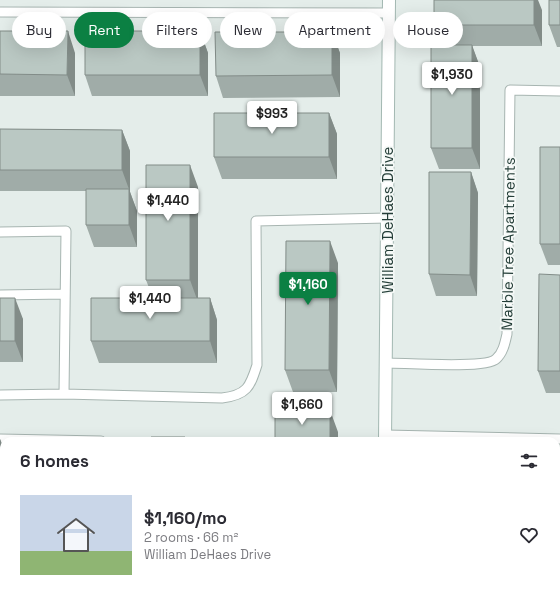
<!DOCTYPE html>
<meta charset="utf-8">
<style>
:root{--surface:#fff;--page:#f7f7f7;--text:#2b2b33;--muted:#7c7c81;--accent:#0b8043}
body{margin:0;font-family:"Space Grotesk",sans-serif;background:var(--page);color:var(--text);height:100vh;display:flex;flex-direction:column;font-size:15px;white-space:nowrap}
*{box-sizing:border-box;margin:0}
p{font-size:13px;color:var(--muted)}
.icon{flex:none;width:22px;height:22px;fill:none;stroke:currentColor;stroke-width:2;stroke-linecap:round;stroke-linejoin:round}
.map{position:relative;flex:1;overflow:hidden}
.details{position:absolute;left:0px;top:437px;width:560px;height:156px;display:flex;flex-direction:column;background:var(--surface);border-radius:12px 12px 0 0;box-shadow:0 4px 16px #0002}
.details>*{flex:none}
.top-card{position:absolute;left:12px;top:12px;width:536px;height:36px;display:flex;gap:8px}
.price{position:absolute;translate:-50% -34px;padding:0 9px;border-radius:4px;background:#fff;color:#222;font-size:13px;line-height:26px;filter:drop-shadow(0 1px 2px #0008)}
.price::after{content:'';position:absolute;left:50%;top:24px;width:12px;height:9px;margin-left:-6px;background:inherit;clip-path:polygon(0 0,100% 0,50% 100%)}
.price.selected{background:var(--accent);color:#fff}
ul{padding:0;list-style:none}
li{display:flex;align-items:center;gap:12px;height:100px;padding:0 20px}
li span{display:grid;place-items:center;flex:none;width:112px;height:80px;border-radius:0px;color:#555}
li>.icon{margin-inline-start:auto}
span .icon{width:48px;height:48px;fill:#fffc;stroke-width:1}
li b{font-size:17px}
h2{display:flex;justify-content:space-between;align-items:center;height:48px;padding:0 20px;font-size:17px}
.tag{padding:0 14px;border-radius:18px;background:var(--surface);box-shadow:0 4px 16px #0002;font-size:14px;line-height:36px}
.tag.selected{background:var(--accent);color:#fff}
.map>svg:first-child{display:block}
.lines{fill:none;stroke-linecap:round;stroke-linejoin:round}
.lane-casing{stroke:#a7b5b1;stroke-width:11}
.secondary-casing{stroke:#a3b8b2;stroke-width:14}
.lane{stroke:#fff;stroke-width:9}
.secondary{stroke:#fff;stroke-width:12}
.wall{fill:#a0aca8}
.shaded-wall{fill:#828c88}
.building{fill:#bac8c3;stroke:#828c88}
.labels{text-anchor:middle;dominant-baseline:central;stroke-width:3.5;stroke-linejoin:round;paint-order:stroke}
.street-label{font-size:15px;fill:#243e38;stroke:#f5f9f7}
</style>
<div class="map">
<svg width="560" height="593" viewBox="0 0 560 593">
<rect width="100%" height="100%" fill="#e4edea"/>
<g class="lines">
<defs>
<path id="lane" d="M 0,12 L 389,13
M 0,232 L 66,231 L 64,394
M 0,295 L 65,294
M 387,363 C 405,363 486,369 496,359 C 503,353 505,343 507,334 L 510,90 L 560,91
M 0,395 L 64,394 L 222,398 C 247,395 250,387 257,365 L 256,221 L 387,218
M 386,435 L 560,439
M 0,439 L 101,441
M 282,589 L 286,593"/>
<path id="secondary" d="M 385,441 L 389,0
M 383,593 L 383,589"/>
</defs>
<use href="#lane" class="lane-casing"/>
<use href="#secondary" class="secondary-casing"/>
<use href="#lane" class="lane"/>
<use href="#secondary" class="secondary"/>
</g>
<path class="wall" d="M 560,0 L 560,47 L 557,47 L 549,25 Z
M 542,10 L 542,46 L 472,46 L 480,67 L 480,169 L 439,169 L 431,148 L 442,45 L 434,25 Z
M 0,31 L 75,53 L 75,96 L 0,96 Z
M 200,31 L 208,53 L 208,96 L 92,96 L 85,75 Z
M 332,32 L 340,53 L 340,97 L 223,98 L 216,76 Z
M 329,113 L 337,134 L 337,179 L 222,179 L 214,157 Z
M 0,129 L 122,130 L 130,151 L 130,192 L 137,211 L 137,247 L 94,247 L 86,225 L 86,191 L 0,191 Z
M 560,147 L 560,265 L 548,265 L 540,244 Z
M 471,172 L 478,193 L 477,296 L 436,296 L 429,274 Z
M 198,187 L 198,298 L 210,298 L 217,320 L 217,363 L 99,363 L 91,341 L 153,298 L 146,280 Z
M 338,263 L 337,392 L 293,392 L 285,370 Z
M 560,275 L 560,393 L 546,393 L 538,371 Z
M 0,298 L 23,319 L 23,362 L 0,362 Z
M 0,439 L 4,449 L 4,535 L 0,535 Z
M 556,525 L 560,525 L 560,593 L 518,593 L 516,589 L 556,589 Z"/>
<path class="shaded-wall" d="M 534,0 L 538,0 L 542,10 L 542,46 L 534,25 Z
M 68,31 L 75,53 L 75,96 L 67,75 Z
M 200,31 L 208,53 L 208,96 L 200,75 Z
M 332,32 L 340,53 L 340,97 L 332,75 Z
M 472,45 L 480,67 L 480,169 L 472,148 Z
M 329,113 L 337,134 L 337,179 L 329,157 Z
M 122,130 L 130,151 L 130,192 L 122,170 Z
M 190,165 L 198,187 L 198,302 L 190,280 Z
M 471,172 L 478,193 L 477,296 L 470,275 Z
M 129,189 L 137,211 L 137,247 L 129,225 Z
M 330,241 L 338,263 L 337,392 L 329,370 Z
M 15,298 L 23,319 L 23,362 L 15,341 Z
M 210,298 L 217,320 L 217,363 L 210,341 Z
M 330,410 L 338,432 L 338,441 L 330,441 Z
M 0,439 L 4,449 L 3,467 L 0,457 Z
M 123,589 L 131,589 L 131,593 L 123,593 Z
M 491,589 L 499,589 L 499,593 L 491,593 Z"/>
<path class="building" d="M 434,0 L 534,0 L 534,25 L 434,25 Z
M 549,0 L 560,0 L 560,25 L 549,25 Z
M 0,31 L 68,31 L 67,75 L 0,74 Z
M 85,31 L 200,31 L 200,75 L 85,75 Z
M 215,32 L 332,32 L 332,75 L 216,76 Z
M 431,45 L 472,45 L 472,148 L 431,148 Z
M 214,113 L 329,113 L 329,157 L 214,157 Z
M 0,129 L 122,130 L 122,170 L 0,170 Z
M 540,147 L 560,147 L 560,244 L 540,244 Z
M 146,165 L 190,165 L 190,280 L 146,280 Z
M 429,172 L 471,172 L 470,275 L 429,274 Z
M 86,189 L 129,189 L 129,225 L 86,225 Z
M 286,241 L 330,241 L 329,370 L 285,370 Z
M 539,274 L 560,275 L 560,371 L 538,371 Z
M 0,298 L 15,298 L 15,341 L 0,341 Z
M 91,298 L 210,298 L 210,341 L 91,341 Z
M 275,410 L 330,410 L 330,441 L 275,441 Z
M 151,437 L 185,437 L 185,441 L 151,441 Z
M 89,438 L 143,440 L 142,441 L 89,441 Z
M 0,462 L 4,462 L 4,513 L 0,513 Z
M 556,525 L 560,525 L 560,576 L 556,576 Z
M 0,538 L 4,538 L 4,589 L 123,589 L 123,593 L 0,593 Z
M 437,589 L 491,589 L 491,593 L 437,593 Z"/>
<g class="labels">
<g class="street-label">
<text transform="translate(387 220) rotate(-90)">William DeHaes Drive</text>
<text transform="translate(508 244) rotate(-89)">Marble Tree Apartments</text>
</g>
</g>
</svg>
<b class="price" style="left:452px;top:96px">$1,930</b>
<b class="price" style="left:272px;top:135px">$993</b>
<b class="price" style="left:168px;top:222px">$1,440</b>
<b class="price selected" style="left:308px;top:306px">$1,160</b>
<b class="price" style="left:150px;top:320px">$1,440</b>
<b class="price" style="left:302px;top:426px">$1,660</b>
<div class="top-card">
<a class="tag">Buy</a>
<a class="tag selected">Rent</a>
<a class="tag">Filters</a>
<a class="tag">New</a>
<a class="tag">Apartment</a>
<a class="tag">House</a>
</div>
<section class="details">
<h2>6 homes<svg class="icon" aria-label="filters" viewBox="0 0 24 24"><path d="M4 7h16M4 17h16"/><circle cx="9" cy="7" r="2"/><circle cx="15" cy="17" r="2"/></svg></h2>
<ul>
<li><span style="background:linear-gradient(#c9d6e8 70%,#8fb573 0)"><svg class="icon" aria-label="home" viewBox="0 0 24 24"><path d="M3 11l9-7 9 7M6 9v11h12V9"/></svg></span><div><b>$1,160/mo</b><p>2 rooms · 66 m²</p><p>William DeHaes Drive</p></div><svg class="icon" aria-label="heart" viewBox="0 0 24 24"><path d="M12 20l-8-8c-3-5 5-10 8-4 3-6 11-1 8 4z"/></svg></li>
</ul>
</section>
</div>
